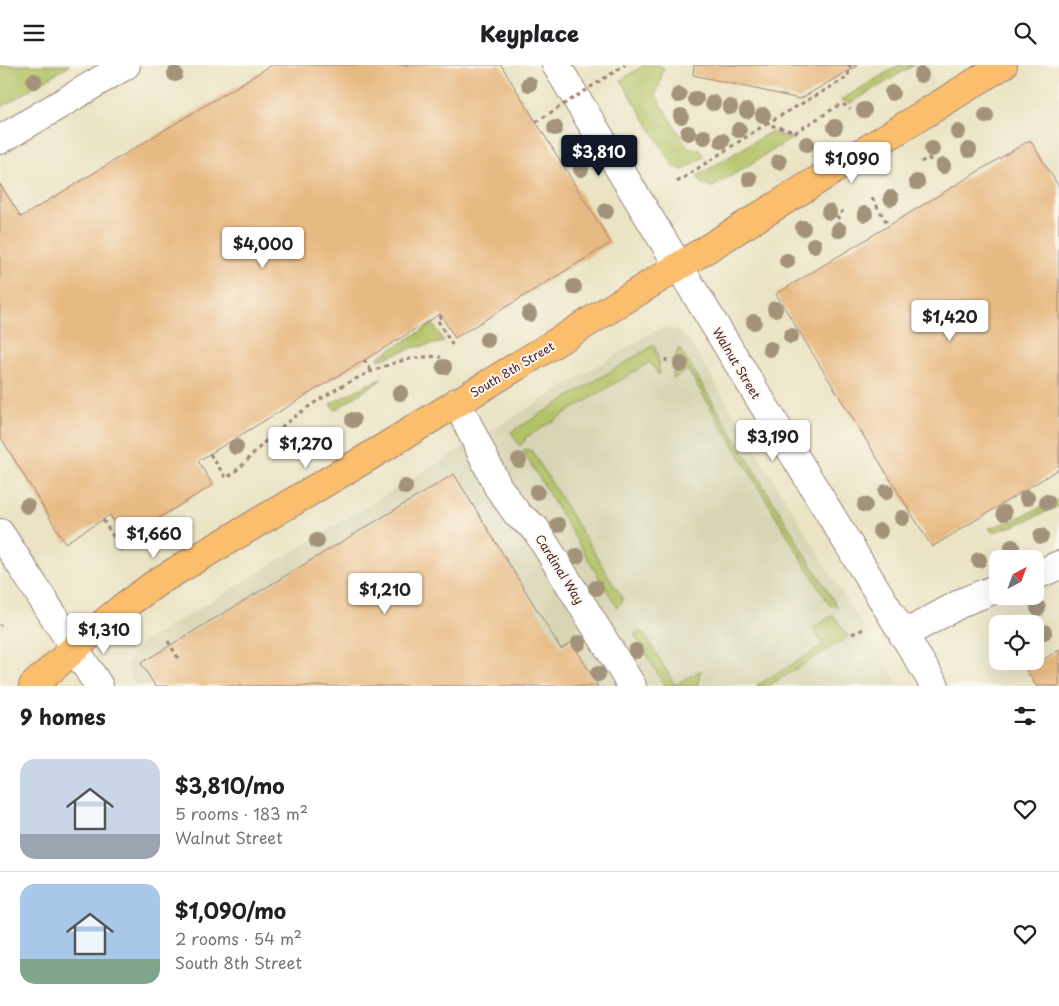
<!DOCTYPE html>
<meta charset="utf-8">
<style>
:root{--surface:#fff;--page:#f6f6f6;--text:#202124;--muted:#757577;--line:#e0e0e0;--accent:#111827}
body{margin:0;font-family:"Playpen Sans",sans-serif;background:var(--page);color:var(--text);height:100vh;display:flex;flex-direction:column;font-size:19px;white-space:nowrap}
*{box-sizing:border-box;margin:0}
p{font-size:16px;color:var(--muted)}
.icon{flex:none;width:28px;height:28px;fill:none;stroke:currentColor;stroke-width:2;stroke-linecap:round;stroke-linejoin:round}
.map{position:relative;height:621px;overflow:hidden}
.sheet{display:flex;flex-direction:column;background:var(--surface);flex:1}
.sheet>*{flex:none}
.needle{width:32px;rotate:41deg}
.buttons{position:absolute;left:989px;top:485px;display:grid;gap:10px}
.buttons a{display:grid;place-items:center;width:55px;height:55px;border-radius:10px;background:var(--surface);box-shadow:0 5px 20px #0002;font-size:25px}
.price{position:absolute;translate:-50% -42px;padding:0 11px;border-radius:5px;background:#fff;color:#222;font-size:16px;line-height:32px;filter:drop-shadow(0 1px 2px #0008)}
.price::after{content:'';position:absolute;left:50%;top:30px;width:15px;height:11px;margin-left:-8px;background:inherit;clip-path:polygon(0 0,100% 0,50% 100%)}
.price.current{background:var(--accent);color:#fff}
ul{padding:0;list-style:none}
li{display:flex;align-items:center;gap:15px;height:125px;padding:0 20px}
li+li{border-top:1px solid var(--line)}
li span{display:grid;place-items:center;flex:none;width:140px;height:100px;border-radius:15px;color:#555}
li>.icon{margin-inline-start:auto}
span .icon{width:60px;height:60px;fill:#fffc;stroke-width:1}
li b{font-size:21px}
h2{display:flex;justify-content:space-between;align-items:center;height:60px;padding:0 20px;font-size:21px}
header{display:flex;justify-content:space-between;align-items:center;height:65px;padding:0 20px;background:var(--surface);font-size:22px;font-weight:800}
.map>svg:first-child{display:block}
.built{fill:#d8d5b5}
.green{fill:#b2c366;stroke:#7e7148}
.building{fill:#e8ba83}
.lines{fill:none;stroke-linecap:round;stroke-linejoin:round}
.minor-casing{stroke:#9a8278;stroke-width:30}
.major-casing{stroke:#9a8278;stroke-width:30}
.path{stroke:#9a8278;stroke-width:3;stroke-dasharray:4 4;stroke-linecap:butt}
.minor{stroke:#fff;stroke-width:28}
.major{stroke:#fabe6d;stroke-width:28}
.path-bridge{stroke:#9a8278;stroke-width:3;stroke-dasharray:4 4;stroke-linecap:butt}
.tree{fill:#a3937a}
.labels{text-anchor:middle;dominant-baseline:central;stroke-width:4;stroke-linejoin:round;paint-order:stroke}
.street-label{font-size:12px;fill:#4a1f2b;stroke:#fbf7ec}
</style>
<header><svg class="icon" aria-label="menu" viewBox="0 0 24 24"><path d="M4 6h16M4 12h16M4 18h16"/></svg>Keyplace<svg class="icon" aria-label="search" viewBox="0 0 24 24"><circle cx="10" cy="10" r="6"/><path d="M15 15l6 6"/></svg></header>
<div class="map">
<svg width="1059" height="621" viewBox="0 0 1059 621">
<rect width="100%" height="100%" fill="#fbf7ec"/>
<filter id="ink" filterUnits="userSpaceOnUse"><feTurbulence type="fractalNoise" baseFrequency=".02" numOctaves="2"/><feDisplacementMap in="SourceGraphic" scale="10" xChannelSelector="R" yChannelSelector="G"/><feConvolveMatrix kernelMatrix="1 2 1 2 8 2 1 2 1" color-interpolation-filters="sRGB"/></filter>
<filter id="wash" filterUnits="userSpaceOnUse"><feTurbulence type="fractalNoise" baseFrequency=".0096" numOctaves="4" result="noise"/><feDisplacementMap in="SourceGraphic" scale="20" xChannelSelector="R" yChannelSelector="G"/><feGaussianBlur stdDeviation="1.12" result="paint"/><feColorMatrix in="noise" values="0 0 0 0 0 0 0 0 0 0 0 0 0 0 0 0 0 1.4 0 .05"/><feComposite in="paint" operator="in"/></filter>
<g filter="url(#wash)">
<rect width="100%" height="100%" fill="#eae4c5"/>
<path class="built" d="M 664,263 L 671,264 L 679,267 L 690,277 L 899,621 L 135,621 L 129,607 L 128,600 L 134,585 L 141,579 L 653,267 Z"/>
<path class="green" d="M 0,0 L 70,0 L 0,43 Z
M 644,0 L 660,0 L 664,3 L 656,31 L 688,82 L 700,85 L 704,92 L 683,105 L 674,102 L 621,15 Z
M 899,0 L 914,0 L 851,38 L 841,35 Z
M 770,67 L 793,73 L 713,122 L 702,119 L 697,111 Z
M 433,259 L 444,277 L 412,283 L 379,295 L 378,292 Z
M 654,280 L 659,296 L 659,310 L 650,297 L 525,373 L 525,376 L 520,381 L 511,367 Z
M 679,283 L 690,300 L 838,543 L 829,539 L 688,305 L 673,314 L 673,297 Z
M 382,314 L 335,345 L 330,339 L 366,320 Z
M 525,384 L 532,386 L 622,533 L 622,537 L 617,542 L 523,386 Z
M 1059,434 L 1059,441 L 1014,461 L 992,467 L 989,463 L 1013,455 Z
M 832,551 L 836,553 L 848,572 L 768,621 L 756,621 L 823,581 L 813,563 Z
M 639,567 L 644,568 L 675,620 L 701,605 L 697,621 L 665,621 L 634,569 Z"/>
<g id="blocks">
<path class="building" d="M 272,0 L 501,0 L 611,178 L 455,273 L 440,249 L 198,396 L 213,420 L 124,474 L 110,450 L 65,478 L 0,371 L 0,119 L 21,152 Z
M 694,0 L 858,0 L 800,34 L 693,10 Z
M 1030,75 L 1059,122 L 1059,404 L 932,482 L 776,229 Z
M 454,409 L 561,584 L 572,577 L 598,621 L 155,621 L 141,598 Z
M 1059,585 L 1059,621 L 1036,621 L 1026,605 Z"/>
</g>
</g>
<g filter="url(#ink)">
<use href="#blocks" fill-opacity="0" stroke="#9a8278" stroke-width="1"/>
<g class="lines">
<defs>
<path id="minor" d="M 556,0 L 935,621
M 0,75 L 126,0
M 457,337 L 498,422 L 518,450 L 535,463 L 632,621
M 0,468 L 99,621
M 1035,511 L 1059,500
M 903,570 L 965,536 L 998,523"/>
<path id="major" d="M 33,621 L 95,565 L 123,542 L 159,516 L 365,394 L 547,283 L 1003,0"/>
</defs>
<use href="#minor" class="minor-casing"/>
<use href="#major" class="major-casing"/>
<path class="path" d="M 766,59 L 848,12 L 850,0
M 921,97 L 928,93 L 932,96
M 677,117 L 766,59 L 796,67 L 841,39 L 848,41 L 850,44
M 872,133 L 889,161
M 839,154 L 837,151 L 846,143
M 442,251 L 437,254 L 454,283
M 364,295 L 372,307
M 666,297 L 666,291
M 210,389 L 226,413 C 244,402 257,383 273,369 C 311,336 389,286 441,292
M 103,455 L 123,487
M 0,561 L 1,560
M 852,569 L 866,563
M 168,576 L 178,593"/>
<use href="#minor" class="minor"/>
<use href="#major" class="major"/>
<path class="path-bridge" d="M 536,57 L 625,0"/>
</g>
<g class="tree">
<circle cx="175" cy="9" r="8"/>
<circle cx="921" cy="10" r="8"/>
<circle cx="34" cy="16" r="8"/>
<circle cx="529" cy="19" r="8"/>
<circle cx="892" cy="28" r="8"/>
<circle cx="679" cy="30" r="8"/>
<circle cx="696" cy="34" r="8"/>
<circle cx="713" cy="38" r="8"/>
<circle cx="730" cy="42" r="8"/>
<circle cx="864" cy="45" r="8"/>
<circle cx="747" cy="46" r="8"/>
<circle cx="763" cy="50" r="8"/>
<circle cx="681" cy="51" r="8"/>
<circle cx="986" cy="51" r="8"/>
<circle cx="835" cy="62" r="8"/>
<circle cx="555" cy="63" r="8"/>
<circle cx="739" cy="65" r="8"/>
<circle cx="958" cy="67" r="8"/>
<circle cx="688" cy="68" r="8"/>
<circle cx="704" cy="72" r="8"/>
<circle cx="722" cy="76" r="8"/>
<circle cx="807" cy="79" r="8"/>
<circle cx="932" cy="84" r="8"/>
<circle cx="969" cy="85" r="8"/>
<circle cx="779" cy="97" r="8"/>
<circle cx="943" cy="101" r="8"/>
<circle cx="581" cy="104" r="8"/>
<circle cx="750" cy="114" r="8"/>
<circle cx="917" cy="117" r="8"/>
<circle cx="891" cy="133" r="8"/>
<circle cx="606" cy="146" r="8"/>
<circle cx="829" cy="147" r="8"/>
<circle cx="865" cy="149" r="8"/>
<circle cx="803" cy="163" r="8"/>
<circle cx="839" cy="165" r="8"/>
<circle cx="814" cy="180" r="8"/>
<circle cx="787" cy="196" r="8"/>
<circle cx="574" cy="222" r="8"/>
<circle cx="775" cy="244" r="8"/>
<circle cx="529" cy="249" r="8"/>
<circle cx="754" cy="257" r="8"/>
<circle cx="791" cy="271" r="8"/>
<circle cx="487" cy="275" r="8"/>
<circle cx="770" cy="284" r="8"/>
<circle cx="681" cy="299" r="8"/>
<circle cx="444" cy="302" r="8"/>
<circle cx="400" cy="328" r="8"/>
<circle cx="353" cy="355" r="8"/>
<circle cx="236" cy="382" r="8"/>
<circle cx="519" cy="395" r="8"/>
<circle cx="405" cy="422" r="8"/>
<circle cx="537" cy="427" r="8"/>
<circle cx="886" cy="427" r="8"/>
<circle cx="1027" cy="433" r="8"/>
<circle cx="1047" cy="437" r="8"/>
<circle cx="865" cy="440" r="8"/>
<circle cx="27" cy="441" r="8"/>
<circle cx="1004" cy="448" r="8"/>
<circle cx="902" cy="453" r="8"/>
<circle cx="558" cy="460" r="8"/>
<circle cx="880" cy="466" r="8"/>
<circle cx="1041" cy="471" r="8"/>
<circle cx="317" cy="476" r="8"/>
<circle cx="1012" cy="482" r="8"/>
<circle cx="577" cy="491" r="8"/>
<circle cx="979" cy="495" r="8"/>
<circle cx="596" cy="523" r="8"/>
<circle cx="1038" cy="543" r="8"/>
<circle cx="1044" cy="567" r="8"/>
<circle cx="579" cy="578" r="8"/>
<circle cx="636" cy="586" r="8"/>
<circle cx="598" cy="609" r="8"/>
</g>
</g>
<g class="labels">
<g class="street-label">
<text transform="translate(737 298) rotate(59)">Walnut Street</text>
<text transform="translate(512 304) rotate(-31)">South 8th Street</text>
<text transform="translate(560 504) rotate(58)">Cardinal Way</text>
</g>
</g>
</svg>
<div class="buttons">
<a><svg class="needle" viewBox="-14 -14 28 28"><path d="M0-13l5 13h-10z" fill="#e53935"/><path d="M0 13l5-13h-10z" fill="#757577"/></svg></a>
<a><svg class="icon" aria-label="locate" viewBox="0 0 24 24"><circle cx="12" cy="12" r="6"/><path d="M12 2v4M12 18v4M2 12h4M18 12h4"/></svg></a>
</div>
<b class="price current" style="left:599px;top:112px">$3,810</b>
<b class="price" style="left:852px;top:119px">$1,090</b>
<b class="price" style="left:263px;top:204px">$4,000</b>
<b class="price" style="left:950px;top:277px">$1,420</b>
<b class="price" style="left:773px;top:397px">$3,190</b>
<b class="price" style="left:306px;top:404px">$1,270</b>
<b class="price" style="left:154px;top:494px">$1,660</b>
<b class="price" style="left:385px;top:550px">$1,210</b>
<b class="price" style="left:104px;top:590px">$1,310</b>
</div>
<section class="sheet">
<h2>9 homes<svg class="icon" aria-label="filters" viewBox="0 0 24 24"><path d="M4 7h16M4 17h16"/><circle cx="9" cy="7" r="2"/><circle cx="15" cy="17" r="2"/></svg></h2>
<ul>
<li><span style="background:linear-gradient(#c9d6e8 75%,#9aa5b1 0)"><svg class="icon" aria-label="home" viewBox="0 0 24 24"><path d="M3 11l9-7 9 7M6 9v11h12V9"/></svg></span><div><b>$3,810/mo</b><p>5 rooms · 183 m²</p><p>Walnut Street</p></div><svg class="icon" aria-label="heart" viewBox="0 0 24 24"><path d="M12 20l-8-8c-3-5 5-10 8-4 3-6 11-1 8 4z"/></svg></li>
<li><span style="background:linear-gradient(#a9c7e8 75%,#7fa58c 0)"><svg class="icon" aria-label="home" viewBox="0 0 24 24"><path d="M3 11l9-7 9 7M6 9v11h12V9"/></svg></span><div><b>$1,090/mo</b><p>2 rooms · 54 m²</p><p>South 8th Street</p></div><svg class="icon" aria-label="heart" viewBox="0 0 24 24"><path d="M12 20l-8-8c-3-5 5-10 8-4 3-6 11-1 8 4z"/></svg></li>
</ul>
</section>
